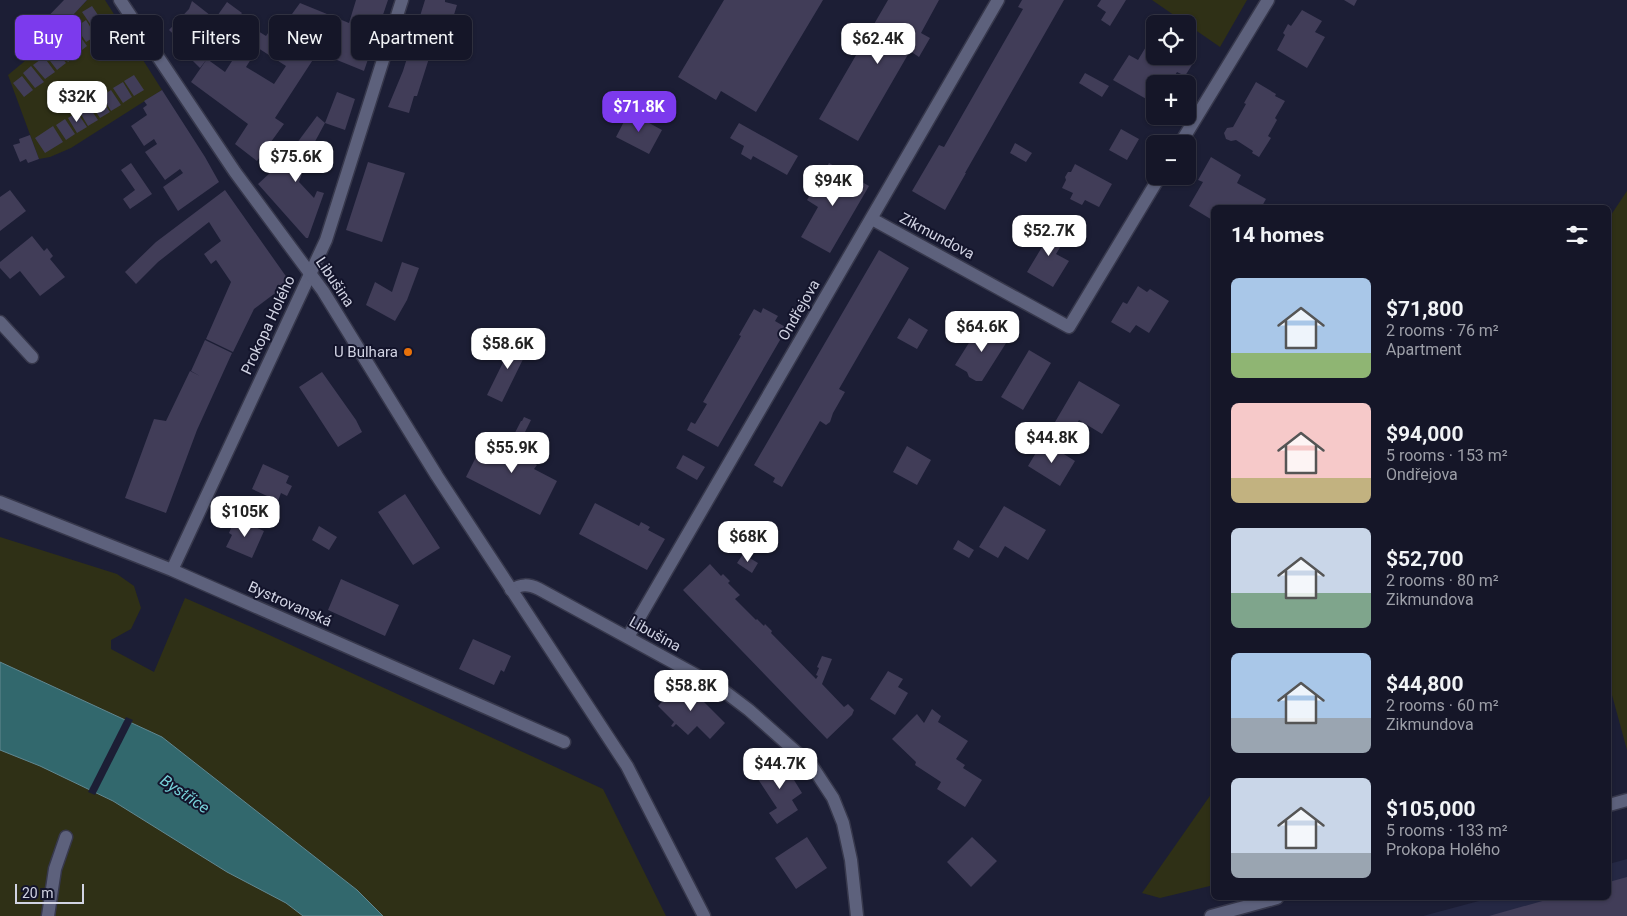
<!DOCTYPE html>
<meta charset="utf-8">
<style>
:root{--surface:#151628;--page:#1e1f30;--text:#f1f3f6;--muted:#9d9fa8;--line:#343545;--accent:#7c3aed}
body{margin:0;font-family:Roboto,sans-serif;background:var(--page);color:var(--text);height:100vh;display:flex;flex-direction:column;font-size:19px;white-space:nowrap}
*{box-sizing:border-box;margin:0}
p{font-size:16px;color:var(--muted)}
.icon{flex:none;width:28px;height:28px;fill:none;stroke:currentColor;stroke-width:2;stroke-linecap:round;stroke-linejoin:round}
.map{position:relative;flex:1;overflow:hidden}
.drawer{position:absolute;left:1211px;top:205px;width:400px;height:695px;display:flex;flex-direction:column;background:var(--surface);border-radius:8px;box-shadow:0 1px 4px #0004,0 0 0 1px var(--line)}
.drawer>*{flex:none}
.guide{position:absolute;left:15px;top:15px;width:475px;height:45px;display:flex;gap:10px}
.controls{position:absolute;left:1146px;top:15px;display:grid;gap:10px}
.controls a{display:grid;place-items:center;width:50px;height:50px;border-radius:8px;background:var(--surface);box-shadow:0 1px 4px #0004,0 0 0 1px var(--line);font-size:25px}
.scale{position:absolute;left:15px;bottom:12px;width:69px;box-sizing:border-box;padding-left:5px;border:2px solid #d1d3e3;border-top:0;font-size:14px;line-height:18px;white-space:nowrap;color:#d1d3e3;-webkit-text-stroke:4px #13142b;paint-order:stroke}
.price{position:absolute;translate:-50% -42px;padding:0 11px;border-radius:10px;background:#fff;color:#222;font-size:16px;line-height:32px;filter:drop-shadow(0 1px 2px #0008)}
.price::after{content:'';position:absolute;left:50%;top:30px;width:15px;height:11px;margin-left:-8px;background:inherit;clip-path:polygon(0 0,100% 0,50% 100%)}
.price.selected{background:var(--accent);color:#fff}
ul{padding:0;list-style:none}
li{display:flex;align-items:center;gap:15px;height:125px;padding:0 20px}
li span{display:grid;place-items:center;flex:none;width:140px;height:100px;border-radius:8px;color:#555}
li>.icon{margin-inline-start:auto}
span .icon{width:60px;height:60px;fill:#fffc;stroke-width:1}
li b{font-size:21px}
h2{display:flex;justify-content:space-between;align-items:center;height:60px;padding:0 20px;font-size:21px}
.pill{padding:0 18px;border-radius:8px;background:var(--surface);box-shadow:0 1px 4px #0004,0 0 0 1px var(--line);font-size:18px;line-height:45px}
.pill.selected{background:var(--accent);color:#fff}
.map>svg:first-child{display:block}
.built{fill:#252844}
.green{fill:#2f3016}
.water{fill:#32686d;stroke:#628890}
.pier{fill:#1c1e35}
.building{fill:#413d58;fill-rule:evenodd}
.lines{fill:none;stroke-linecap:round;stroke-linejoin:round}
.street-casing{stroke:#37384c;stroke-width:15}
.secondary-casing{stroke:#37384c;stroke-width:15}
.street{stroke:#5d617c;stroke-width:12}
.secondary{stroke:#5d617c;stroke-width:12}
.food-dot{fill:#e8710a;stroke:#13142b;stroke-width:2}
.labels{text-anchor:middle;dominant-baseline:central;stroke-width:4;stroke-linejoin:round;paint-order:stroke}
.street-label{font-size:15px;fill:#d1d3e3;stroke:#13142b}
.poi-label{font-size:15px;fill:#d1d3e3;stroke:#13142b;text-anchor:end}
.water-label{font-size:16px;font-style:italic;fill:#76d0d8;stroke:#13142b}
</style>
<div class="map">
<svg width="1627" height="916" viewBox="0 0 1627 916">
<rect width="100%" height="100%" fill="#1c1e35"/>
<path class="built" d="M 1627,859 L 1627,916 L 1423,916 L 1490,898 L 1609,898 L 1609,864 Z"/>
<path class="green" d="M 87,0 L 105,0 L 162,90 L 71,148 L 50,157 L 39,159 L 8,75 L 49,41 Z
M 1152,0 L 1247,0 L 1220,47 Z
M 1627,191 L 1627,750 L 1609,684 L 1609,218 Z
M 0,537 L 117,574 L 134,586 L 141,608 L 131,629 L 111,640 L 111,649 L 154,672 L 185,598 L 265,633 L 603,789 L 666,916 L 383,916 L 357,890 L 162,737 L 0,662 Z
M 0,750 L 40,766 L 113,801 L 227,872 L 286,903 L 303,916 L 0,916 Z
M 1214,790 L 1214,885 L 1160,898 L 1142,893 Z"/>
<path class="water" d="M 0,662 L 162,737 L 357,890 L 383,916 L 303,916 L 286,903 L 227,872 L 113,801 L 40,766 L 0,750 Z"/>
<path class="pier" d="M 126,717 L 133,720 L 95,795 L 88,792 Z"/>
<path class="building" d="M 64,0 L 87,0 L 49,41 L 36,29 Z
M 356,0 L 388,0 L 364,71 L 337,60 L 341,48 L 321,39 L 311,54 L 316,55 L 275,118 L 284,124 L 257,161 L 235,144 L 248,124 L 191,82 L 207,59 L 225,72 L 253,28 L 266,36 L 277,20 L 291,27 L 294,32 L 304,38 L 312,27 L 292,14 L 300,3 L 349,23 ZM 258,48 L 286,66 L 274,84 L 246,67 Z
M 425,0 L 445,0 L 445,2 L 457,5 L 453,18 L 470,23 L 465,38 L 438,30 L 417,96 L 414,96 L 409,113 L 388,107 L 403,71 Z
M 724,0 L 823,0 L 756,112 L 721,91 L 716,100 L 678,77 Z
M 888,0 L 939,0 L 921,33 L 930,38 L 919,57 L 910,51 L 858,141 L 819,119 Z
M 1022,0 L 1064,0 L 965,173 L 966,173 L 945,210 L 912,191 L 939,145 L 944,147 L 1019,16 L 1023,9 L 1018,7 Z
M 1101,0 L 1126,0 L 1110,26 L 1101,20 L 1106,12 L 1097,6 Z
M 1344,0 L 1357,0 L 1354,6 Z
M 192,1 L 215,19 L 227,2 L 242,13 L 200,68 L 187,55 L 191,51 L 169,30 L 189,9 Z
M 92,6 L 106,27 L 97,34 L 82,12 Z
M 1302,10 L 1322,21 L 1315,32 L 1325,37 L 1307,68 L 1277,50 L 1285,35 L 1283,33 L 1288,24 L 1291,26 Z
M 86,20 L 96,36 L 86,42 L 76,27 Z
M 76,31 L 87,46 L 77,54 L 65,39 Z
M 1153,35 L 1155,36 L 1155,56 L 1188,55 L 1195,60 L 1185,76 L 1177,72 L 1170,84 L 1155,84 L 1155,104 L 1113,80 L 1129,55 L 1138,60 Z
M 64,40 L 76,55 L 68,62 L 56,47 Z
M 52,46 L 66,63 L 57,70 L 44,53 Z
M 44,57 L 55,72 L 45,79 L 33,65 Z
M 31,66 L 44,82 L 35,88 L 23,73 Z
M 1085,73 L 1109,86 L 1102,97 L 1079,83 Z
M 134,75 L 144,90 L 134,96 L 124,81 Z
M 22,76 L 33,90 L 24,97 L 13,83 Z
M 123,82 L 132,97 L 123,103 L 113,88 Z
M 1256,82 L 1276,94 L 1275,96 L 1285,101 L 1275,118 L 1277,120 L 1268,136 L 1271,138 L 1259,157 L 1252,153 L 1253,151 L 1236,140 L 1231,141 L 1226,139 L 1224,133 L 1227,128 L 1233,127 L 1246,104 L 1244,103 Z
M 111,90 L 121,105 L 111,111 L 102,96 Z
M 162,90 L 205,157 L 219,182 L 178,211 L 163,187 L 183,173 L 180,169 L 165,180 L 145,152 L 157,144 L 154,139 L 144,146 L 131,126 L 147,115 L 143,108 L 147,105 L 144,101 Z
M 337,92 L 355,99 L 345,130 L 325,123 Z
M 100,97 L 110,112 L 100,118 L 90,103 Z
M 88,105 L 98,120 L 88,126 L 79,111 Z
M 77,112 L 87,127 L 77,133 L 68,118 Z
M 629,112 L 662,130 L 649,154 L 616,137 Z
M 317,116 L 325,123 L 311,149 L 299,182 L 314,198 L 317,191 L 324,193 L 308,238 L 306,238 L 258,184 L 285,159 Z
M 65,119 L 75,134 L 66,140 L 56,125 Z
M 739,123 L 798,156 L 787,175 L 753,156 L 751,160 L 741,154 L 744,146 L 730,138 Z
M 53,126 L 63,142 L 45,153 L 35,138 Z
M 1121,129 L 1139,139 L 1127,160 L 1109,150 Z
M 30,135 L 39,159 L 28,163 L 26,159 L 20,162 L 13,145 L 20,143 L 19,139 Z
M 1015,143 L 1032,153 L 1026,162 L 1010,153 Z
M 1211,157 L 1241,175 L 1237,183 L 1266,199 L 1261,208 L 1214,208 L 1214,221 L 1189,206 L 1203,182 L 1198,180 Z
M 368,162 L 405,173 L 382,242 L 346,230 Z
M 131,163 L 152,194 L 130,209 L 123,199 L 135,190 L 121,170 Z
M 829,163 L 869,186 L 830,253 L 801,237 L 818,207 L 807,200 Z
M 1075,164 L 1112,184 L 1099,207 L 1085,200 L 1082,205 L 1070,199 L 1073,193 L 1062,188 L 1066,180 L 1065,177 L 1068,172 L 1071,172 Z
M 10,190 L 26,211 L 0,231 L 0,197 Z
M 225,190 L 290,282 L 254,309 L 233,352 L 206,339 L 231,282 L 216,260 L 211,264 L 204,254 L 221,241 L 209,222 L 158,262 L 136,284 L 125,272 L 156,242 Z
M 1048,225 L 1067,236 L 1056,254 L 1069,261 L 1053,287 L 1027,272 L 1042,247 L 1036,243 Z
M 32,236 L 44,251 L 47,248 L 53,256 L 50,259 L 65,277 L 40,296 L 20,271 L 10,279 L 0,268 L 0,262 Z
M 879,250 L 909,268 L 839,389 L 845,392 L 833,413 L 830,422 L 826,425 L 820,421 L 782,487 L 773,482 L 775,478 L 754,465 Z
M 402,262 L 419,268 L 407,300 L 395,321 L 366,305 L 375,282 L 392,292 Z
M 1138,286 L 1147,292 L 1150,289 L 1169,301 L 1149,333 L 1136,325 L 1130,333 L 1111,322 L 1123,302 L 1127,304 Z
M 763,308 L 778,316 L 775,321 L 787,328 L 718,447 L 687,430 L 691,422 L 695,424 L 707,404 L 703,402 L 741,336 L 739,335 L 754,309 L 761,313 Z
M 909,318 L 928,330 L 917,349 L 897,338 Z
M 993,327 L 1007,335 L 1008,340 L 982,381 L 976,381 L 969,377 L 967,372 L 955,365 L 977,330 L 980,333 L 985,332 L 988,328 Z
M 515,338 L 530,345 L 502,402 L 487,395 Z
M 205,340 L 232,353 L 197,430 L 166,513 L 125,498 L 154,419 L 166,421 L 190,371 L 200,376 L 191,371 Z
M 1029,350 L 1051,363 L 1023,410 L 1001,397 Z
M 322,372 L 356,420 L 362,432 L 338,447 L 299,387 Z
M 1079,381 L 1120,405 L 1102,434 L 1079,420 L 1072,432 L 1055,422 Z
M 524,417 L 531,420 L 512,458 L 521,462 L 523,457 L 537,465 L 534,469 L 557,481 L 540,515 L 466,477 L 486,437 L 496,442 L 493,449 L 504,454 L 521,421 L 522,421 Z
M 1043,441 L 1075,461 L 1060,486 L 1028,466 Z
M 907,446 L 931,460 L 917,485 L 893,472 Z
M 683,455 L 705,467 L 697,480 L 676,468 Z
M 263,464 L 289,476 L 286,483 L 292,486 L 287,496 L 281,493 L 278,501 L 252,489 Z
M 405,494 L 440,548 L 413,565 L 378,512 Z
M 595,503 L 639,526 L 641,522 L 650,527 L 648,530 L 665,539 L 647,570 L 579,534 Z
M 1004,506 L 1046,530 L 1028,560 L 1005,546 L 998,558 L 979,547 Z
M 235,519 L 243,522 L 248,522 L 251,525 L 264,531 L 252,558 L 226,547 L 232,535 L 229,533 Z
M 319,526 L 337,537 L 329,550 L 312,540 Z
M 958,540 L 974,550 L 969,558 L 953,549 Z
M 743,554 L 758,563 L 752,573 L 737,563 Z
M 710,564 L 721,576 L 723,574 L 730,581 L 728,583 L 740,595 L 735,599 L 756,620 L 757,619 L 764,626 L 765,624 L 772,631 L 771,633 L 816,679 L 818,676 L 816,675 L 819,668 L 817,667 L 822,656 L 832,659 L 822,684 L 844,707 L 848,704 L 854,710 L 852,715 L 827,739 L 683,590 Z
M 341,579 L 399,605 L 385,636 L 328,610 Z
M 473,639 L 511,656 L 504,672 L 501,670 L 494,685 L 459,669 Z
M 888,671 L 903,679 L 898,687 L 908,693 L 895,715 L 870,699 Z
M 680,683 L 699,700 L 701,699 L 725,723 L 710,739 L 697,726 L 688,735 L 676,724 L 673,727 L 671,726 L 674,722 L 658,706 Z
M 932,709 L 941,716 L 938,722 L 968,741 L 956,759 L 965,765 L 963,768 L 982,780 L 965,807 L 937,789 L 941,782 L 915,765 L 916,762 L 892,739 L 917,714 L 924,723 Z
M 780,759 L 789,772 L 791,771 L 797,778 L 794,780 L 802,793 L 792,800 L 798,810 L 777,824 L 769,813 L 777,808 L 756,776 L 770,766 L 771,762 L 774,760 L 778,761 Z
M 807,837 L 827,868 L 796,889 L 775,858 Z
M 972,837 L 997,861 L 971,887 L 947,862 Z
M 1627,877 L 1627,916 L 1489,916 L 1553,898 L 1609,898 L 1609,882 Z"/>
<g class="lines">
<defs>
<path id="street" d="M 1180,144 L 1268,0
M 872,219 L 1069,327 L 1160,176
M 0,322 L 32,357
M 0,502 L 172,570 L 564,742
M 172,570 L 326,240 L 402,0
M 511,590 C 521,584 528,584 539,589 L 720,688 L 749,710 L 812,766 L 833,798 L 843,823 L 851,860 L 857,916
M 628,637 L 998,0
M 48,916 L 55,869 L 66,837"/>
<path id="secondary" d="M 120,0 L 235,172 L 323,291 L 437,476 L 627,766 L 704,916
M 1609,805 L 1627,800
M 1211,916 L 1277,898"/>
</defs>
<use href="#street" class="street-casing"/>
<use href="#secondary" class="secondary-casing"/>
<use href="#street" class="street"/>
<use href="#secondary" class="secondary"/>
</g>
<circle class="food-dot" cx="408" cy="352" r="5"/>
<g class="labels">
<g class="street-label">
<text transform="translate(937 236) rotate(28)">Zikmundova</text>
<text transform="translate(335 282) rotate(56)">Libušina</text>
<text transform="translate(799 310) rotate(-60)">Ondřejova</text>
<text transform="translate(268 325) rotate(-65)">Prokopa Holého</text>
<text transform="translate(290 604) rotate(24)">Bystrovanská</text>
<text transform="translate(655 634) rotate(29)">Libušina</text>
</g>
<g class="poi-label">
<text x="398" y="352">U Bulhara</text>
</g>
<g class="water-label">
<text transform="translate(185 794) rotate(34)">Bystřice</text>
</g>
</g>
</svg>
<div class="controls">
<a><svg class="icon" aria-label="locate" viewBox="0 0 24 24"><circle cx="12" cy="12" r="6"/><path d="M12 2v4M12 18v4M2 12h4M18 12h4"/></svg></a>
<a>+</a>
<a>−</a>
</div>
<div class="scale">20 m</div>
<b class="price" style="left:878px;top:65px">$62.4K</b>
<b class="price" style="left:77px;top:123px">$32K</b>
<b class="price selected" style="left:639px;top:133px">$71.8K</b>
<b class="price" style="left:296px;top:183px">$75.6K</b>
<b class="price" style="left:833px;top:207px">$94K</b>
<b class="price" style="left:1049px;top:257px">$52.7K</b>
<b class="price" style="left:982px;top:353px">$64.6K</b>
<b class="price" style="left:508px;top:370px">$58.6K</b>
<b class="price" style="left:1052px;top:464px">$44.8K</b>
<b class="price" style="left:512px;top:474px">$55.9K</b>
<b class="price" style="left:245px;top:538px">$105K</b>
<b class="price" style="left:748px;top:563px">$68K</b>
<b class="price" style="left:691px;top:712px">$58.8K</b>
<b class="price" style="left:780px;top:790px">$44.7K</b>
<div class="guide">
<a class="pill selected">Buy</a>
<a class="pill">Rent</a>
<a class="pill">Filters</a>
<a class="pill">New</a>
<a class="pill">Apartment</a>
</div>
<section class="drawer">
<h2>14 homes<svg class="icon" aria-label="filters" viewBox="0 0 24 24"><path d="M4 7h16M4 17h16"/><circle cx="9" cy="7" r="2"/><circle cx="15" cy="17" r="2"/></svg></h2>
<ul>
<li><span style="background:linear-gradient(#a9c7e8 75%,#8fb573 0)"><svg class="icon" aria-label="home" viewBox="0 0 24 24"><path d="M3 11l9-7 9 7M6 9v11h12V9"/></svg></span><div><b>$71,800</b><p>2 rooms · 76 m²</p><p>Apartment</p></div></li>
<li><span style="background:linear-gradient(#f6c9c9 75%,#c2b280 0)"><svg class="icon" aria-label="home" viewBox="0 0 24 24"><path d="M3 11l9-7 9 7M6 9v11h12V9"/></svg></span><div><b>$94,000</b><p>5 rooms · 153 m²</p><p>Ondřejova</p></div></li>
<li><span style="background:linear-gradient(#c9d6e8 65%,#7fa58c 0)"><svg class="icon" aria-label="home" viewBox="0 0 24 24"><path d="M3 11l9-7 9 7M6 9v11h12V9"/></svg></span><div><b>$52,700</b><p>2 rooms · 80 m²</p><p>Zikmundova</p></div></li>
<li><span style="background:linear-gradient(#a9c7e8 65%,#9aa5b1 0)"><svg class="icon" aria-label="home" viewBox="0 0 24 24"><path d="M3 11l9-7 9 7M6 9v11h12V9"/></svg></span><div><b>$44,800</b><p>2 rooms · 60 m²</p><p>Zikmundova</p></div></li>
<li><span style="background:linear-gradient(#c9d6e8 75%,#9aa5b1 0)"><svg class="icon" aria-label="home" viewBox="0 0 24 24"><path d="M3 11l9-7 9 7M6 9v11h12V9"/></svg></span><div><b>$105,000</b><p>5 rooms · 133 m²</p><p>Prokopa Holého</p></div></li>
</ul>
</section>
</div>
